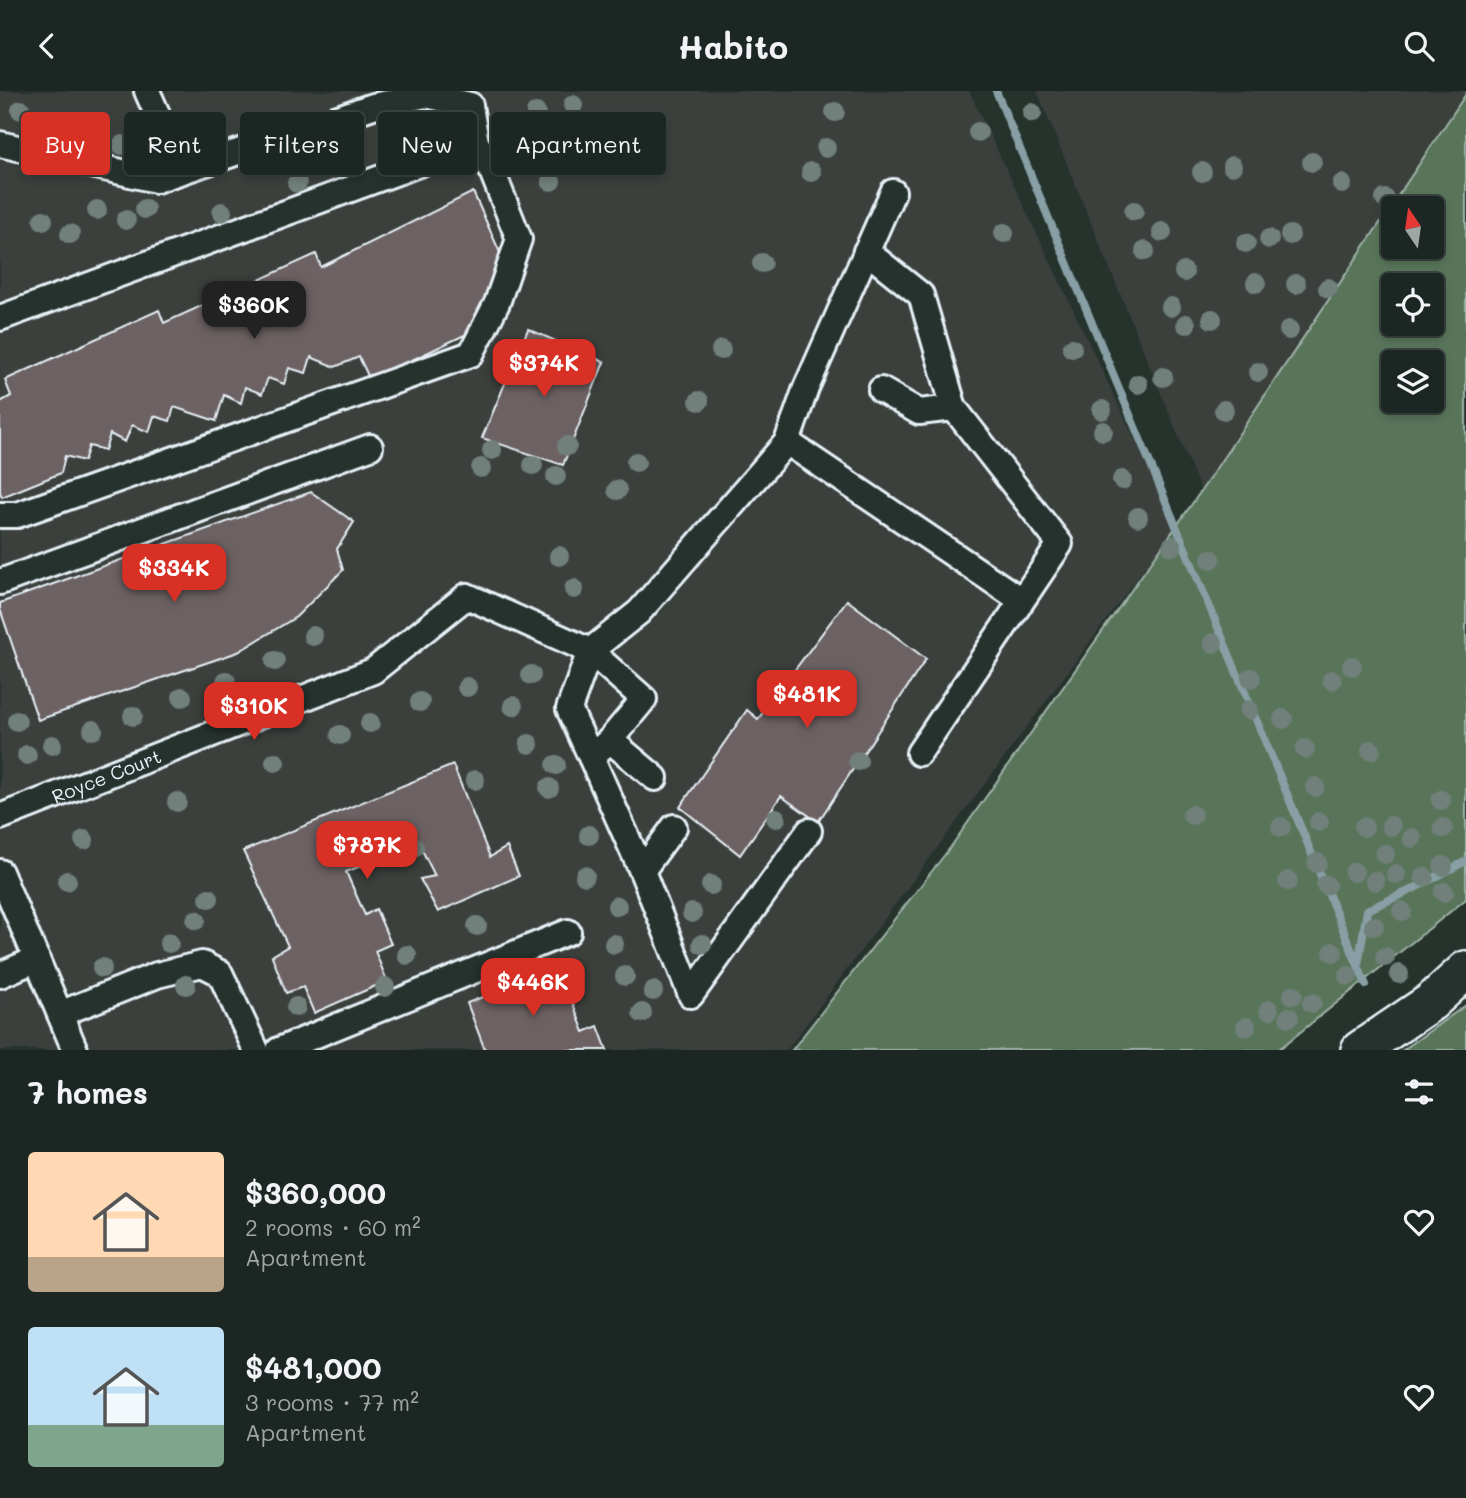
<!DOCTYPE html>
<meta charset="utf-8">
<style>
:root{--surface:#1c2622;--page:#252e2a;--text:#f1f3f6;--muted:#a0a5a5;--line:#3a4340;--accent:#d93025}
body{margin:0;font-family:Mali,sans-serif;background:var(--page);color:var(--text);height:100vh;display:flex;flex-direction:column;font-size:26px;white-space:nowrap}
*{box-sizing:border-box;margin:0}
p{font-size:23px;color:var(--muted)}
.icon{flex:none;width:38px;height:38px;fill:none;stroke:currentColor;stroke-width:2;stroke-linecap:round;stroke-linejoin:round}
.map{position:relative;height:959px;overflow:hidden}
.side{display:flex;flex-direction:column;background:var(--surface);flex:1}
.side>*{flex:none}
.banner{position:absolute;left:21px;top:21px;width:700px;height:63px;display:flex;gap:14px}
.needle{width:46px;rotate:347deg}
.tools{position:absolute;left:1381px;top:105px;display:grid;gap:14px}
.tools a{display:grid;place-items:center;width:63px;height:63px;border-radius:7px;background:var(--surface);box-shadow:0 4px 10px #0003,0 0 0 2px var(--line);font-size:35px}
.price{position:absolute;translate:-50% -60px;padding:0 16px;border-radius:14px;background:var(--accent);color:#fff;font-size:23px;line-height:46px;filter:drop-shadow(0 2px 4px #0008)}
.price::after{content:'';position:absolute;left:50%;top:42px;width:21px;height:16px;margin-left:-10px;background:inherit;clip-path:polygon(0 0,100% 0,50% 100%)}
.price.current{background:#222;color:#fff}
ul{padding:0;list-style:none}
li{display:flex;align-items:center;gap:21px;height:175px;padding:0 28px}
li span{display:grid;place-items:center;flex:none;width:196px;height:140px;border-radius:7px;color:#555}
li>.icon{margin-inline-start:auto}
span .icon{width:84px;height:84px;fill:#fffc;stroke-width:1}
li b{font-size:30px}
h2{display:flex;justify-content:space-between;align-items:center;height:84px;padding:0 28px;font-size:30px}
.pill{padding:0 24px;border-radius:7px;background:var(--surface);box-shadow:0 4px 10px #0003,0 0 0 2px var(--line);font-size:24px;line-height:63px}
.pill.current{background:var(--accent);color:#fff}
header{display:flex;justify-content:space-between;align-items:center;height:91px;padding:0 28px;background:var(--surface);font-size:32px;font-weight:700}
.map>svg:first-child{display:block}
.built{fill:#3b413e}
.green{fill:#59745a;stroke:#a0b2a9;stroke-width:2;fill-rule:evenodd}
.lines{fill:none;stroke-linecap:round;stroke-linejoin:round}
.stream{stroke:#879fa5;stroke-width:8}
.building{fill:#6d6264;stroke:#e8f1f8;stroke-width:2}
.minor-casing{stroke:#e8f1f8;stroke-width:30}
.highway-casing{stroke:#e8f1f8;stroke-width:42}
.minor{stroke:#26332d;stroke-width:24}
.highway{stroke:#26332d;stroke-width:37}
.tree{fill:#71807a}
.labels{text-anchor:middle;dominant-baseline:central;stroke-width:6;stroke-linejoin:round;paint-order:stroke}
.street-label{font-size:19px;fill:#e8f1f8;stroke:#26332d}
</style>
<header><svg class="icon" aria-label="back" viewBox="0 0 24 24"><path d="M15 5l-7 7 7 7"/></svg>Habito<svg class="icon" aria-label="search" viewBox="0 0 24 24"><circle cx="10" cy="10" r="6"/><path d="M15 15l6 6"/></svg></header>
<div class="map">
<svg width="1466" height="959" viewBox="0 0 1466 959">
<rect width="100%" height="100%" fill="#26332d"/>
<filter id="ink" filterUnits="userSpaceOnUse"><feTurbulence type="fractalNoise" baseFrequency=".0143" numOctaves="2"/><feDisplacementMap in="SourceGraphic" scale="14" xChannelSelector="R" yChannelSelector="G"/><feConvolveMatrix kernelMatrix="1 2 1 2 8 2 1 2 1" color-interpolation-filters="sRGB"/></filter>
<g filter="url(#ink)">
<path class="built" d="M 0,0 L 969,0 L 1176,435 L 787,959 L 0,959 Z
M 1037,0 L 1466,0 L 1466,3 L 1201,400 Z"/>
<path class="green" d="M 1466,3 L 1466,808 L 1278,959 L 792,959 L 950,757 L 1201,400 ZM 1393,117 L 1432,117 L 1432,156 L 1393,156 ZM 1393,194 L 1432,194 L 1432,233 L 1393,233 ZM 1393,271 L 1432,271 L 1432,310 L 1393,310 Z
M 1466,914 L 1466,959 L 1403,959 Z"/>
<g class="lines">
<path class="stream" d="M 996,0 L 1366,894
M 1358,874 L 1367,819 L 1409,800 L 1466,770"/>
</g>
<path class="building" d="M 473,101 L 502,166 L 473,240 L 370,289 L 359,266 L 335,276 L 311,266 L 306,282 L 289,277 L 284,293 L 268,287 L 262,303 L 245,296 L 241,312 L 224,304 L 216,330 L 174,316 L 170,330 L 154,325 L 149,341 L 132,334 L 125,351 L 110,343 L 105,359 L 89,355 L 84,370 L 65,365 L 61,382 L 2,406 L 0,401 L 0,311 L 11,305 L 5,289 L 159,219 L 164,232 L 316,163 L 321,176 Z
M 528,238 L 604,271 L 563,374 L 482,347 Z
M 311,401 L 354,431 L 337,458 L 343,479 L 296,526 L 238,561 L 38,629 L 0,518 L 0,512 Z
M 847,509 L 926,568 L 818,731 L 781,705 L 740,764 L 680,716 L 747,619 L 758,628 Z
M 453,674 L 490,766 L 507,756 L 519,785 L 438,821 L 420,788 L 435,785 L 418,751 L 346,781 L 365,824 L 376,818 L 391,853 L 375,860 L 387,890 L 314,922 L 303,896 L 286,902 L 272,865 L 288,855 L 243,760 Z
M 559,877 L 584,941 L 598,935 L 607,959 L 485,959 L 467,912 Z"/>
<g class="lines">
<defs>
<g id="minor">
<path d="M 147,0 L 182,80"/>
<path d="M 0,53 L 156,89 L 373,15 L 426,4 L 470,14 L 476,52"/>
<path d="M 866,160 L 921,204 L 954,317 L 1060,453 L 919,662"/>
<path d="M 0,227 L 476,52 L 488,70 L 519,148 L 497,212 L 471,263 L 17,424 L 0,424"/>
<path d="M 881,299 L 919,321 L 954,317"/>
<path d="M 787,351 L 1021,509"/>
<path d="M 0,491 L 370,356"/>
<path d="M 610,649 L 655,687"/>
<path d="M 591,666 L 642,780 L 691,904 L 809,740"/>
<path id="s1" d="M 0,726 L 373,580 L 467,505 L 590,560 L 644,608 L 610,649 L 591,666 L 569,618 L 590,560 L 639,521 L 787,351 L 806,297 L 893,101"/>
<path d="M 642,780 L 674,736"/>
<path d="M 0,781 L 75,959"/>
<path d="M 0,884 L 37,868"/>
<path d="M 60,923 L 157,884 L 202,873 L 220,882 L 256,959"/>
<path d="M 279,959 L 568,841"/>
</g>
<path id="highway" d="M 1360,959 L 1431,911 L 1466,879"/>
</defs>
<use href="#minor" class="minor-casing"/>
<use href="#highway" class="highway-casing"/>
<use href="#minor" class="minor"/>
<use href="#highway" class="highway"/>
</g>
<g class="tree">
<circle cx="573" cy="14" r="10"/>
<circle cx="21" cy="19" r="10"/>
<circle cx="835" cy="21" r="10"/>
<circle cx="536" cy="22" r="10"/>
<circle cx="1032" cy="22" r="10"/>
<circle cx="52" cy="30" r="10"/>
<circle cx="978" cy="41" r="10"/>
<circle cx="87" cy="42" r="10"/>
<circle cx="557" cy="42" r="10"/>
<circle cx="418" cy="51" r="10"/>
<circle cx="122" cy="54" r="10"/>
<circle cx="826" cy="57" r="10"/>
<circle cx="552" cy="70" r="10"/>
<circle cx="1312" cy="71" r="10"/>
<circle cx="1232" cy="75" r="10"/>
<circle cx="349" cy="76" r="10"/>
<circle cx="811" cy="81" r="10"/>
<circle cx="1202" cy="81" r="10"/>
<circle cx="551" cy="90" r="10"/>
<circle cx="297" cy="92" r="10"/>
<circle cx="1342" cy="93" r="10"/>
<circle cx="1385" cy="108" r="10"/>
<circle cx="145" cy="118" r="10"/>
<circle cx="97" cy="119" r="10"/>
<circle cx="1134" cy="120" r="10"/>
<circle cx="222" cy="121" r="10"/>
<circle cx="43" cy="129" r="10"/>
<circle cx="126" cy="129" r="10"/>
<circle cx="1162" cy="141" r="10"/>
<circle cx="1004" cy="142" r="10"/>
<circle cx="70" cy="143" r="10"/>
<circle cx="1290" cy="144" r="10"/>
<circle cx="1269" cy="148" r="10"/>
<circle cx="1246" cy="152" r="10"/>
<circle cx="1145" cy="160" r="10"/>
<circle cx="762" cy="172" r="10"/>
<circle cx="1184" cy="181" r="10"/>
<circle cx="1256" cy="192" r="10"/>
<circle cx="1296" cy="193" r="10"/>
<circle cx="1328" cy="197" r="10"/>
<circle cx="1171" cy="216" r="10"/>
<circle cx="1212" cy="228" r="10"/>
<circle cx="1186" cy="233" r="10"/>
<circle cx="1289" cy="239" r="10"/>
<circle cx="1072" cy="257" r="10"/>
<circle cx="721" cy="259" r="10"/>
<circle cx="1258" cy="281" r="10"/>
<circle cx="1163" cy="286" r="10"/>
<circle cx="1138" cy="293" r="10"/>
<circle cx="699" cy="310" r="10"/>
<circle cx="1102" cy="319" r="10"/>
<circle cx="1224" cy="319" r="10"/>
<circle cx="1103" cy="340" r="10"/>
<circle cx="567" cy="355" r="10"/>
<circle cx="492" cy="359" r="10"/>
<circle cx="636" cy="371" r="10"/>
<circle cx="533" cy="374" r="10"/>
<circle cx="481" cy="377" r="10"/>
<circle cx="556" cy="385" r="10"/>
<circle cx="1122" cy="389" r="10"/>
<circle cx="617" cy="399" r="10"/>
<circle cx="1138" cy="426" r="10"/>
<circle cx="1172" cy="455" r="10"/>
<circle cx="559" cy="465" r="10"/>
<circle cx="1211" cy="468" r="10"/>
<circle cx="574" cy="498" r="10"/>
<circle cx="313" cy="545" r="10"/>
<circle cx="1213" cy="552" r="10"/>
<circle cx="275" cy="570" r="10"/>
<circle cx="1352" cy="575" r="10"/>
<circle cx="531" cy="584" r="10"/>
<circle cx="1251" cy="587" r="10"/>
<circle cx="1332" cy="589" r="10"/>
<circle cx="226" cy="590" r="10"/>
<circle cx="467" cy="596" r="10"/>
<circle cx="182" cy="606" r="10"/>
<circle cx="420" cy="611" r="10"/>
<circle cx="513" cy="615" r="10"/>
<circle cx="1249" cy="619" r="10"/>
<circle cx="133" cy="625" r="10"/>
<circle cx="1283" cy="628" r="10"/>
<circle cx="17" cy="630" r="10"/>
<circle cx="370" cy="632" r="10"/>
<circle cx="93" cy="639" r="10"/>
<circle cx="340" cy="644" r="10"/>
<circle cx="529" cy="653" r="10"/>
<circle cx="52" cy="654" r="10"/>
<circle cx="1305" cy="658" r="10"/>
<circle cx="1371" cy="659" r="10"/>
<circle cx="27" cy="664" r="10"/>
<circle cx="858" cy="670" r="10"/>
<circle cx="275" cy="671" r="10"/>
<circle cx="556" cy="674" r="10"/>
<circle cx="475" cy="689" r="10"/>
<circle cx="1315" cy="696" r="10"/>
<circle cx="549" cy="697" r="10"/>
<circle cx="1441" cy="709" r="10"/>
<circle cx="177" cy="711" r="10"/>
<circle cx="1192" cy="724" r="10"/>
<circle cx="776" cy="727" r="10"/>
<circle cx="1319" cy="731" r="10"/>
<circle cx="1391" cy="735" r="10"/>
<circle cx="1281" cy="736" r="10"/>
<circle cx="1364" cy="736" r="10"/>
<circle cx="1443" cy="737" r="10"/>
<circle cx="589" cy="744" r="10"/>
<circle cx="1412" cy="747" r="10"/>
<circle cx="84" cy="749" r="10"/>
<circle cx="414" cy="756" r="10"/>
<circle cx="1385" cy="763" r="10"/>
<circle cx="1317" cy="772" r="10"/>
<circle cx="1443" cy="775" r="10"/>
<circle cx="1354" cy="781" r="10"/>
<circle cx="1396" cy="783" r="10"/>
<circle cx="585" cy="785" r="10"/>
<circle cx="1424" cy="786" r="10"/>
<circle cx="67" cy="790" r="10"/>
<circle cx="1288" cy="790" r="10"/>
<circle cx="1375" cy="790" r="10"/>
<circle cx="711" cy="794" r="10"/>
<circle cx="1326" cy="794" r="10"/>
<circle cx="1444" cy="801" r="10"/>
<circle cx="209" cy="807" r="10"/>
<circle cx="617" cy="815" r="10"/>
<circle cx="1402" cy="820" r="10"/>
<circle cx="692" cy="822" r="10"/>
<circle cx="196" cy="829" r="10"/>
<circle cx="477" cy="835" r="10"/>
<circle cx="1374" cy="835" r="10"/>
<circle cx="169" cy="852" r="10"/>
<circle cx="614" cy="853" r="10"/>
<circle cx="702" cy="853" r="10"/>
<circle cx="1333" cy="861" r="10"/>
<circle cx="407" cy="864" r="10"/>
<circle cx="1385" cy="866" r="10"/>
<circle cx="102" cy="877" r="10"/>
<circle cx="1399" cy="883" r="10"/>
<circle cx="625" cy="885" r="10"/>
<circle cx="1348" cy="885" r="10"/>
<circle cx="186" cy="894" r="10"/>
<circle cx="385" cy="896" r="10"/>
<circle cx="653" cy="900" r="10"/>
<circle cx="1293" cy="904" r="10"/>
<circle cx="1312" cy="912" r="10"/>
<circle cx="296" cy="916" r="10"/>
<circle cx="1269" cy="919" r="10"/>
<circle cx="642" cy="922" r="10"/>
<circle cx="1289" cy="926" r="10"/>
<circle cx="1246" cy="936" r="10"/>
</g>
</g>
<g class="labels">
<g class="street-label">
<text stroke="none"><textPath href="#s1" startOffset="114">Royce Court</textPath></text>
</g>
</g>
</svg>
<div class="tools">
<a><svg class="needle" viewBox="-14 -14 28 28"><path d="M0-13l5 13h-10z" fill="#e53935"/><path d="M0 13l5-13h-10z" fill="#a0a5a5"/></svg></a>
<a><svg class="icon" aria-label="locate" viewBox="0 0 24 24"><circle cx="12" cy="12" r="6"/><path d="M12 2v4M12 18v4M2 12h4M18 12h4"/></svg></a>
<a><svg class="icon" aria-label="layers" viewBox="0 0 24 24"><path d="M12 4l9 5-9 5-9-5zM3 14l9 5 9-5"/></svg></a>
</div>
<b class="price current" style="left:254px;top:250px">$360K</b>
<b class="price" style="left:544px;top:308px">$374K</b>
<b class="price" style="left:174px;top:513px">$334K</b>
<b class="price" style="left:807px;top:639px">$481K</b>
<b class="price" style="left:254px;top:651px">$310K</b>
<b class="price" style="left:367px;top:790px">$787K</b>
<b class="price" style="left:533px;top:927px">$446K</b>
<div class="banner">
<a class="pill current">Buy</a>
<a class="pill">Rent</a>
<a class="pill">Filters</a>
<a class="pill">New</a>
<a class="pill">Apartment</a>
</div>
</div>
<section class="side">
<h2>7 homes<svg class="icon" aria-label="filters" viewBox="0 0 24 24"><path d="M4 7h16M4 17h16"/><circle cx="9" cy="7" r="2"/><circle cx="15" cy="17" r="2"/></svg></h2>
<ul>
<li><span style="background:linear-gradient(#ffd9b3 75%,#b9a48a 0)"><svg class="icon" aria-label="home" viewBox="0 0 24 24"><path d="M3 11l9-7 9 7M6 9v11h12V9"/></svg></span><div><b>$360,000</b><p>2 rooms · 60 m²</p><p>Apartment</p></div><svg class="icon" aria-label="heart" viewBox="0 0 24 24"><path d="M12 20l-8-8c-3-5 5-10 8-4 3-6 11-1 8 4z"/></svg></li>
<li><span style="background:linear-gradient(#bfe0f5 70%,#7fa58c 0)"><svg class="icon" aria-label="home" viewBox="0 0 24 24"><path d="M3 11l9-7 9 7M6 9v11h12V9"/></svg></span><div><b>$481,000</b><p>3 rooms · 77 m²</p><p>Apartment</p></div><svg class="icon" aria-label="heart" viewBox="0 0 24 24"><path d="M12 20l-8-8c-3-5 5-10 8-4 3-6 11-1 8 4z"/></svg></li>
</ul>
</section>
